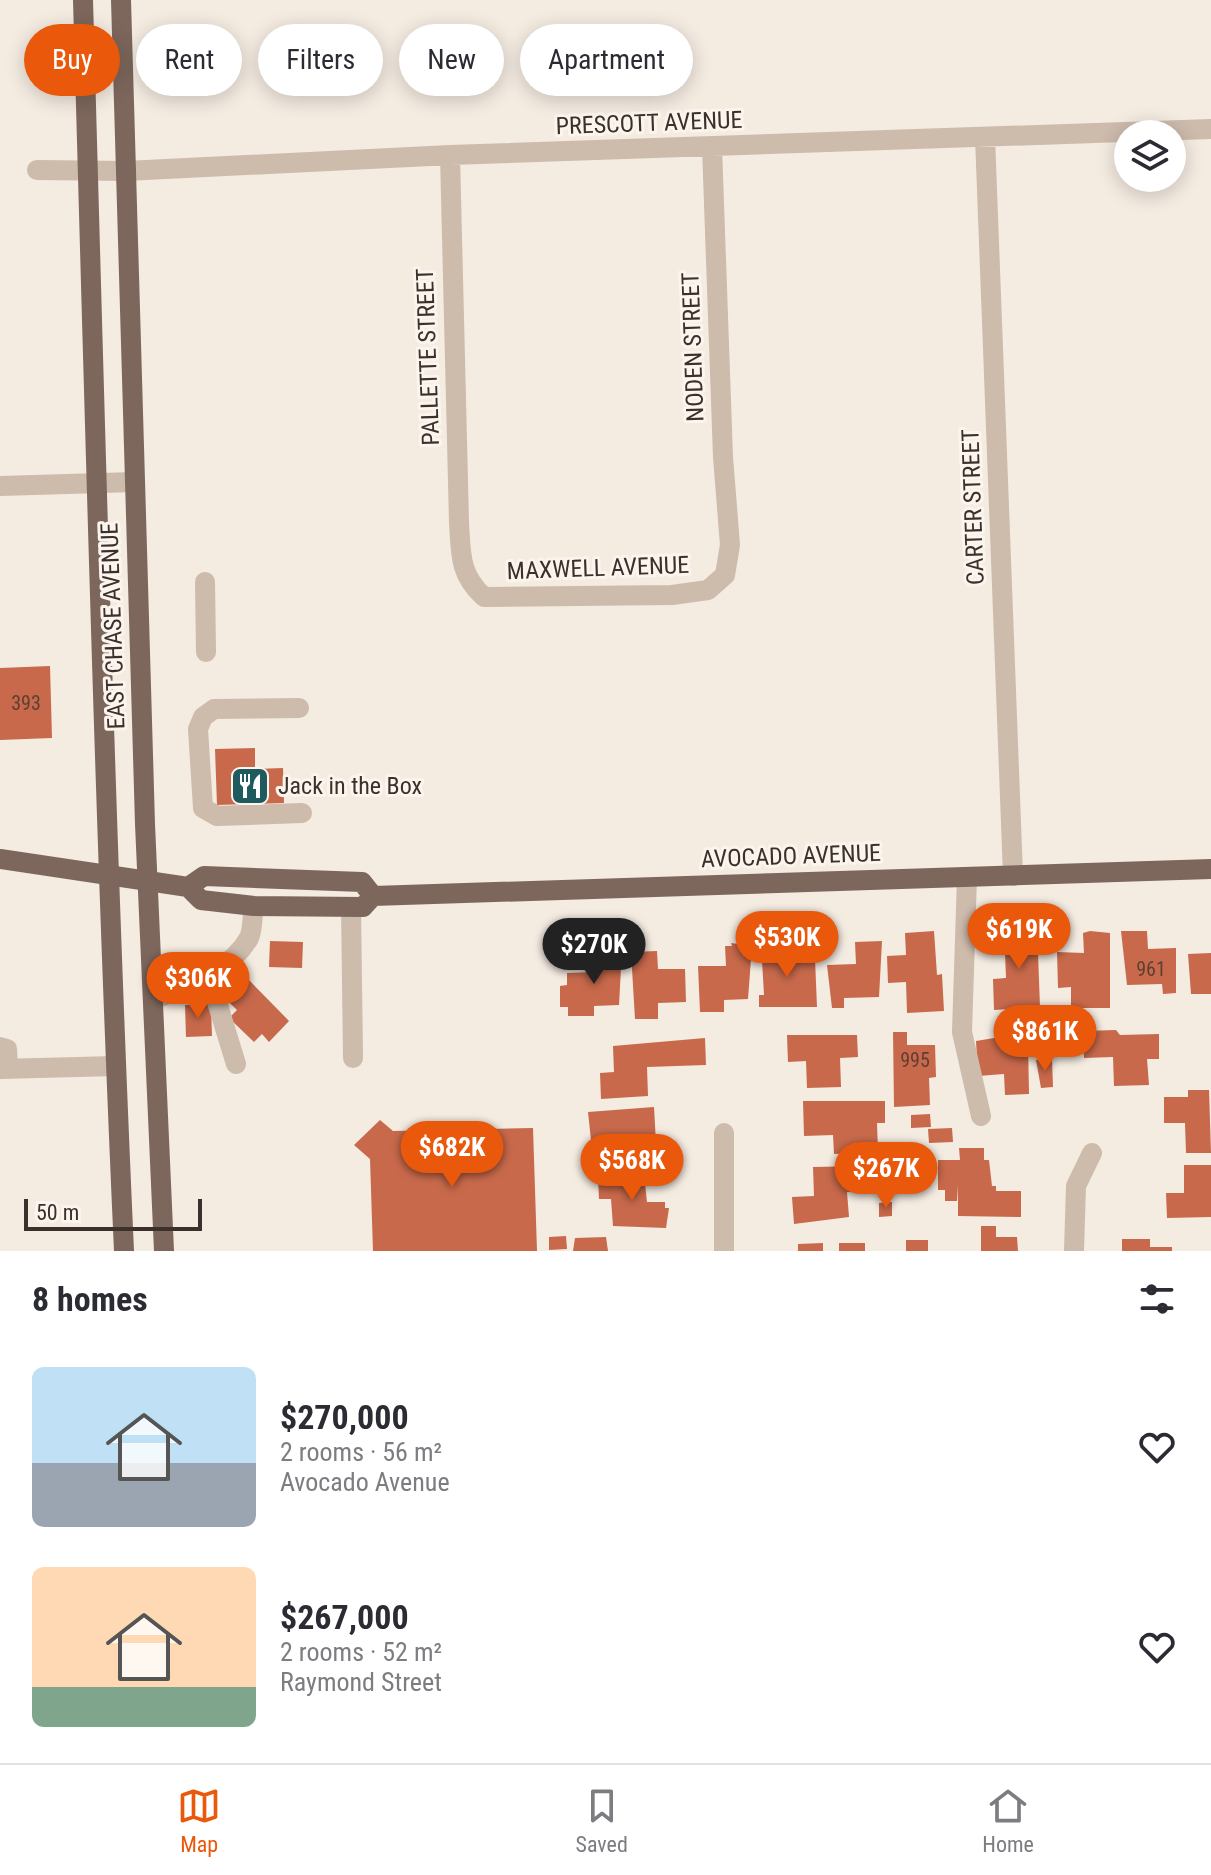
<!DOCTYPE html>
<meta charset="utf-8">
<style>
:root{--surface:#fff;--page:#f7f7f7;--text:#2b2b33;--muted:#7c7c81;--line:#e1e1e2;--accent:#ea580c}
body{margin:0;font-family:"Roboto Condensed",sans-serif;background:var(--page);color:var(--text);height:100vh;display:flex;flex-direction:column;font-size:30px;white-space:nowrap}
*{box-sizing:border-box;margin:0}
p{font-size:26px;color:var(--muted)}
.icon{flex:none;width:44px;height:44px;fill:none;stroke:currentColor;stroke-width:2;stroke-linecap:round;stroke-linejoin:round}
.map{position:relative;height:1251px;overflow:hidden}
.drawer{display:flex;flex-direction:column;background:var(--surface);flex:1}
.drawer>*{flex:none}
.hud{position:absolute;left:24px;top:24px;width:800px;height:72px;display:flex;gap:16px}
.buttons{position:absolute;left:1114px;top:120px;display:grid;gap:16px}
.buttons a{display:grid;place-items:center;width:72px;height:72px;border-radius:50%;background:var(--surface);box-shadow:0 4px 20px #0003;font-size:40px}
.scale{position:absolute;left:24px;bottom:20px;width:178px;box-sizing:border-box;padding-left:8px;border:4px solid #3b302b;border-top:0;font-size:22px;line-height:28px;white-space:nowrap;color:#3b302b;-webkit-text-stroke:6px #fbf5ee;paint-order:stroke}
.price{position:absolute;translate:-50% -68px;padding:0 18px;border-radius:28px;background:var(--accent);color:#fff;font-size:26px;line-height:52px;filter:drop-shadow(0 2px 4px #0008)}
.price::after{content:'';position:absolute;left:50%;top:48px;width:24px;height:18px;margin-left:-12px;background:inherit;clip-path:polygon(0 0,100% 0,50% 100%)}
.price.active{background:#222;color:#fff}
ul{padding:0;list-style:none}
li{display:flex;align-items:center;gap:24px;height:200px;padding:0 32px}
li span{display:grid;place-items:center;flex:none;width:224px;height:160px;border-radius:12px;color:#555}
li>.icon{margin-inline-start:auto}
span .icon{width:96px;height:96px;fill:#fffc;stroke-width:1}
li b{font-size:34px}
h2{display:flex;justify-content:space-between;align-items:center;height:96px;padding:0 32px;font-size:34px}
.pill{padding:0 28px;border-radius:36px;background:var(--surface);box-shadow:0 4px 20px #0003;font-size:28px;line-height:72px}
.pill.active{background:var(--accent);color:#fff}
.dock{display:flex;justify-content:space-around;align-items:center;height:112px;border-top:2px solid var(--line);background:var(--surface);font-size:22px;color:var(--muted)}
.dock a{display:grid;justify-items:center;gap:4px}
.dock .active{color:var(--accent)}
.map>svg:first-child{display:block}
.building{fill:#c8694b}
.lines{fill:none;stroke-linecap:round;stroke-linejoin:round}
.minor{stroke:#cdbbac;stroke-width:20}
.major{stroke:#7d675c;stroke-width:20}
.labels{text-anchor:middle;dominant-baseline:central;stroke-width:6;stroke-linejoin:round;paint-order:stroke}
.number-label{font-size:20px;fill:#5e3e33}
.street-label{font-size:24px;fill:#3b302b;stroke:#fbf5ee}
.poi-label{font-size:24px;fill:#3b302b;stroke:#fbf5ee;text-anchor:start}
</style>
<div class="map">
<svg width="1211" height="1251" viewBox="0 0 1211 1251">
<rect width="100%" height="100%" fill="#f4ebe1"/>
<path class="building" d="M 50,666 L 52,738 L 0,740 L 0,668 Z
M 255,748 L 255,769 L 283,768 L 284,803 L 217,805 L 215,749 Z
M 1037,927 L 1040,1007 L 994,1010 L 993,979 L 1006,978 L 1004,928 Z
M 934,931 L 937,975 L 942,974 L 944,1011 L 907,1013 L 906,982 L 888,983 L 887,956 L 906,955 L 905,933 Z
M 1090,931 L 1110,933 L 1110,1008 L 1071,1008 L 1071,987 L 1058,988 L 1057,952 L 1084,953 L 1083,933 Z
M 1121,931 L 1147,931 L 1148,949 L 1176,948 L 1176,993 L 1163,994 L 1162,984 L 1127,985 Z
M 783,940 L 787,942 L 788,961 L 815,959 L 817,1007 L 759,1007 L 759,995 L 764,995 L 761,943 Z
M 270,941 L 303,942 L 302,968 L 269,967 Z
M 882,941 L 879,997 L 844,998 L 844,1008 L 832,1008 L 827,965 L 856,964 L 855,942 Z
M 731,943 L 752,946 L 748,999 L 724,1000 L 724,1012 L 700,1012 L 698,966 L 726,966 L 725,946 L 732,946 Z
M 595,950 L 622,950 L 619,1005 L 594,1006 L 594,1016 L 568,1016 L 568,1007 L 560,1007 L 560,986 L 567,985 L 567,973 L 595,972 Z
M 657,951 L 658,969 L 685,969 L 686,1002 L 658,1003 L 658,1019 L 635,1019 L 631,952 Z
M 1211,953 L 1211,994 L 1191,994 L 1188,954 Z
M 247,978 L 289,1021 L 269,1042 L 262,1034 L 254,1042 L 229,1018 L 237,1010 L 226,999 Z
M 211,1004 L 212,1036 L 186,1037 L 185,1005 Z
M 1051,1021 L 1052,1040 L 1036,1040 L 1035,1022 Z
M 1116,1030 L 1120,1035 L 1159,1034 L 1159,1059 L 1147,1059 L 1149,1085 L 1114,1086 L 1113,1057 L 1084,1058 L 1083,1031 Z
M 893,1032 L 907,1032 L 907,1045 L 935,1045 L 936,1077 L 929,1078 L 930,1105 L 894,1107 Z
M 787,1035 L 857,1035 L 858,1057 L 840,1058 L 841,1087 L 807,1088 L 806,1061 L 788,1062 Z
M 1006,1036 L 1006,1039 L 1028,1042 L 1029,1094 L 1005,1095 L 1004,1074 L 978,1076 L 976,1041 Z
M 705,1038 L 706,1065 L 647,1067 L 648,1096 L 601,1099 L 600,1073 L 614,1072 L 613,1046 Z
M 1052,1059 L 1053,1087 L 1041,1088 L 1036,1060 Z
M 1188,1090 L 1209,1090 L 1211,1153 L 1186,1153 L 1185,1123 L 1164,1123 L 1164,1097 L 1188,1097 Z
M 803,1101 L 885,1101 L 885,1123 L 877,1123 L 878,1152 L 834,1154 L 833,1135 L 804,1136 Z
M 654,1107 L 656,1143 L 627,1143 L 628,1163 L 602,1162 L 601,1139 L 591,1140 L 588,1112 Z
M 930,1114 L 931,1127 L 911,1128 L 911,1115 Z
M 380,1120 L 393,1131 L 533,1128 L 537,1251 L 373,1251 L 370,1159 L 354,1145 Z
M 952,1128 L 953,1142 L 929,1143 L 928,1129 Z
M 959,1148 L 984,1148 L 984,1160 L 989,1160 L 992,1186 L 996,1186 L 996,1191 L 1021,1191 L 1021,1217 L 958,1216 L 958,1185 L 957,1201 L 945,1201 L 945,1190 L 938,1190 L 938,1160 L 960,1160 Z
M 1184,1165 L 1211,1165 L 1211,1217 L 1167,1218 L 1166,1193 L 1184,1193 Z
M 860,1166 L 862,1192 L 847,1192 L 849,1217 L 794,1224 L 792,1197 L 814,1196 L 813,1167 Z
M 644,1174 L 647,1202 L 665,1202 L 665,1208 L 669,1208 L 666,1228 L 613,1226 L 611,1199 L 599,1199 L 598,1177 Z
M 892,1202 L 892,1216 L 879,1217 L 879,1203 Z
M 981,1226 L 996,1226 L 996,1237 L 1017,1237 L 1018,1251 L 981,1251 Z
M 566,1236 L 567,1249 L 549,1250 L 549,1237 Z
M 606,1237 L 608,1251 L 573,1251 L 575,1238 Z
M 1122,1239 L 1150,1239 L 1150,1247 L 1172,1247 L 1172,1251 L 1122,1251 Z
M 906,1240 L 928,1240 L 928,1251 L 906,1251 Z
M 823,1243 L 823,1251 L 798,1251 L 798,1244 Z
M 839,1243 L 865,1243 L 865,1251 L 839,1251 Z"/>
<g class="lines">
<path class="minor" d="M 985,137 L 1013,876
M 450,155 L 459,522 C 461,554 459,574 484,597 L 672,595 L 708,590 L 725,575 L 730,545 L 723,457 L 712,147
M 37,170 L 126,171 L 450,155 L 1211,129
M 0,486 L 134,482
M 205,582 L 206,652
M 299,708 L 214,709 L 203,717 L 198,729 L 203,808 L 217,816 L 302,813
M 967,877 L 962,1032 L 981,1116
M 351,907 L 353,1058
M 209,976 L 236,1064
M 153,1000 C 186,986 230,972 249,938 C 253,930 252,916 254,906
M 0,1047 L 7,1049 L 8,1069
M 0,1069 L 116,1066
M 724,1251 L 724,1133
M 1074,1251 L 1076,1186 L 1092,1153"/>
<path class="major" d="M 83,0 C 95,417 105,834 124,1251
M 121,0 L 145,824 L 164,1251
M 0,859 L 188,887 L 201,900 L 254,906 L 363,907 L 373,896 L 1211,869
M 188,887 L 204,876 L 362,882 L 373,896"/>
</g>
<defs>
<symbol id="restaurant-square" viewBox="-11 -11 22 22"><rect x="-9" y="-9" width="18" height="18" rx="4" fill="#1f5a5e" stroke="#fbf5ee"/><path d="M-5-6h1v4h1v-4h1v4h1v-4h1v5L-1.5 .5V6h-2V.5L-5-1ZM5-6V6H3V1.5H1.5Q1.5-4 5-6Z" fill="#fff"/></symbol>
</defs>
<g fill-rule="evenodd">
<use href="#restaurant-square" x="228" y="764" width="44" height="44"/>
</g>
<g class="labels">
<g class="number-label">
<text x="26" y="703">393</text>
<text x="1151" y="969">961</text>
<text x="915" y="1060">995</text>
</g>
<g class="street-label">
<text transform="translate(649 123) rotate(-2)">PRESCOTT AVENUE</text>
<text transform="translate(693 347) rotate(-92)">NODEN STREET</text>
<text transform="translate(428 357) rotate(-92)">PALLETTE STREET</text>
<text transform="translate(973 507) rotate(-92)">CARTER STREET</text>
<text transform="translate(598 568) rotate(-2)">MAXWELL AVENUE</text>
<text transform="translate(113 626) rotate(-92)">EAST CHASE AVENUE</text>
<text transform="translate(791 856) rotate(-2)">AVOCADO AVENUE</text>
</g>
<g class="poi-label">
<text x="278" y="786">Jack in the Box</text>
</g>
</g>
</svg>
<div class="buttons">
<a><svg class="icon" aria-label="layers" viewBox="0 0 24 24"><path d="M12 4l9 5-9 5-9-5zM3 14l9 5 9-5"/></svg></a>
</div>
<div class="scale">50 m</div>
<b class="price" style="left:1019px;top:971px">$619K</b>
<b class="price" style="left:787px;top:979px">$530K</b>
<b class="price active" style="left:594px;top:986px">$270K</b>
<b class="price" style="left:198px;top:1020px">$306K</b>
<b class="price" style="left:1045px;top:1073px">$861K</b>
<b class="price" style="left:452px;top:1189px">$682K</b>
<b class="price" style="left:632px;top:1202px">$568K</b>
<b class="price" style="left:886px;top:1210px">$267K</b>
<div class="hud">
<a class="pill active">Buy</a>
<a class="pill">Rent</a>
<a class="pill">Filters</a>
<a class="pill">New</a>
<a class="pill">Apartment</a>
</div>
</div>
<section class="drawer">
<h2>8 homes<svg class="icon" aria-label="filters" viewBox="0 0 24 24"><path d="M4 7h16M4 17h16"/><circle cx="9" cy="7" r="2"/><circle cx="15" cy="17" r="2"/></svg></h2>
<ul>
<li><span style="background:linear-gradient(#bfe0f5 60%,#9aa5b1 0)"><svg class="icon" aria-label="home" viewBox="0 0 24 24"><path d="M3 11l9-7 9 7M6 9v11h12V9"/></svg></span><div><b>$270,000</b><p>2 rooms · 56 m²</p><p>Avocado Avenue</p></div><svg class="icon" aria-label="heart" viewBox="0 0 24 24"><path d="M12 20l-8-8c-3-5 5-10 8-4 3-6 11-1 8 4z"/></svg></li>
<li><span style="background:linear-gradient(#ffd9b3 75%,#7fa58c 0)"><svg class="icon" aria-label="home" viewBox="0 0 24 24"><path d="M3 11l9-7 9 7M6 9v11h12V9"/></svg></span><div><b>$267,000</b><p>2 rooms · 52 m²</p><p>Raymond Street</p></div><svg class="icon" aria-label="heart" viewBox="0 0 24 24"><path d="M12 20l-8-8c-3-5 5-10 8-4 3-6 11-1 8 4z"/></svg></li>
</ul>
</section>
<nav class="dock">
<a class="active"><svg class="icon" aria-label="map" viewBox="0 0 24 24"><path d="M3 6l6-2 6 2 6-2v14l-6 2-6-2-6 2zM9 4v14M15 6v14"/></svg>Map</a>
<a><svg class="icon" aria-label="saved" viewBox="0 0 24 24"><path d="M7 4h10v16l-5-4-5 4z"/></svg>Saved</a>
<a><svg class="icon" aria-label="home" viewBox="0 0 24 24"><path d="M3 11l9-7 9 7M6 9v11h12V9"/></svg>Home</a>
</nav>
